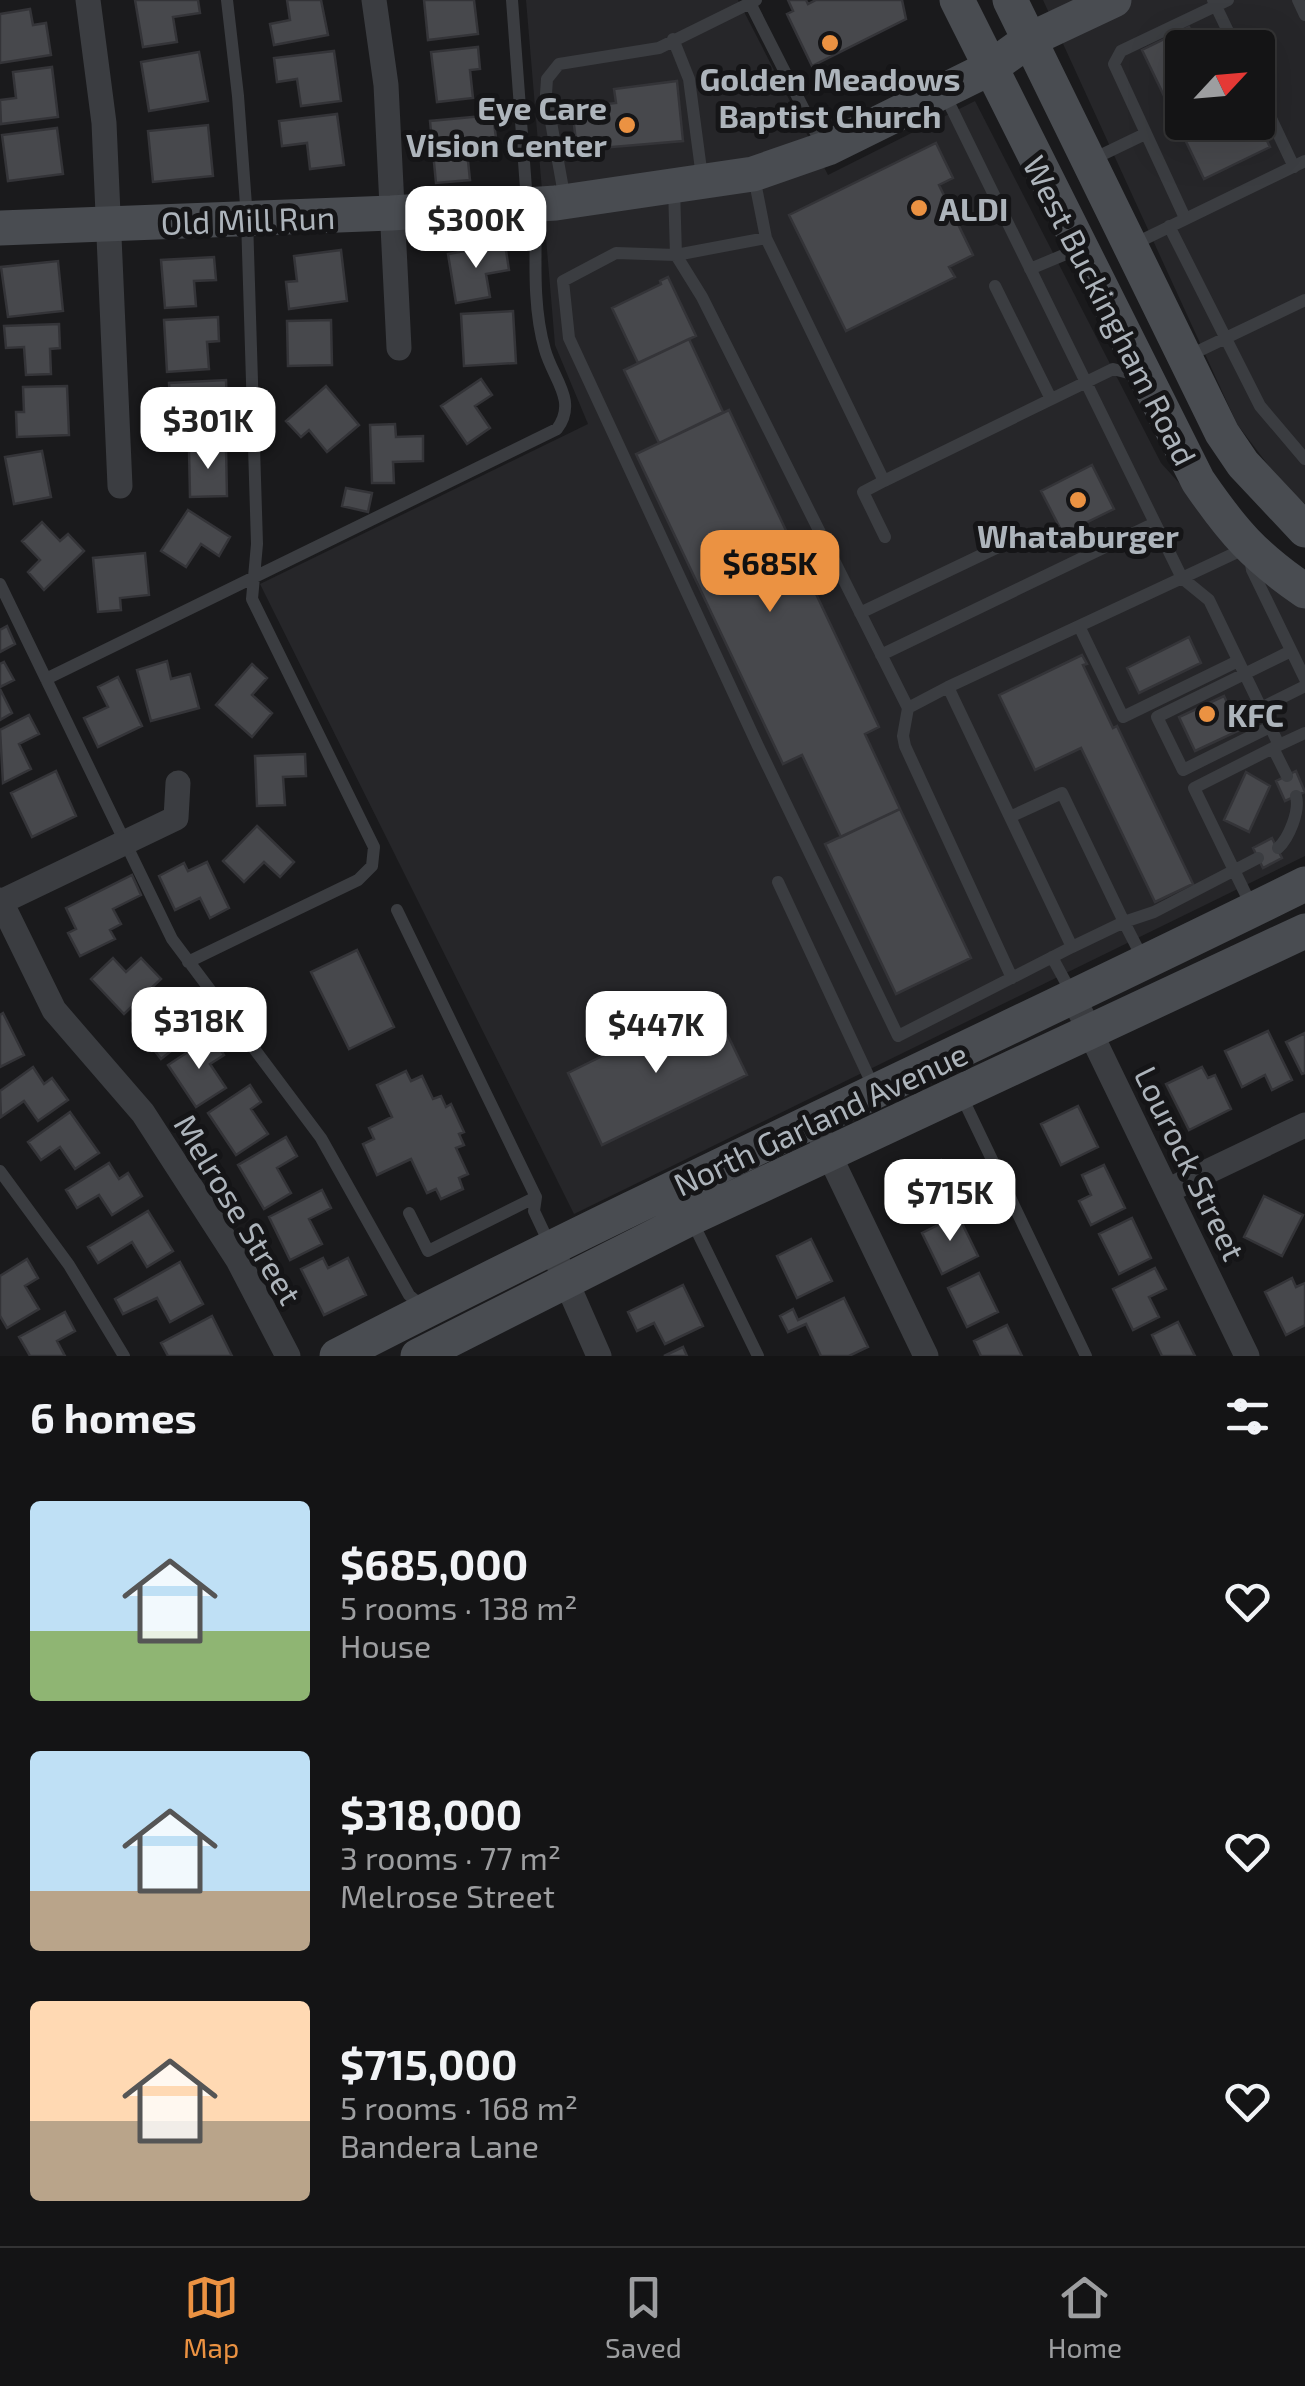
<!DOCTYPE html>
<meta charset="utf-8">
<style>
:root{--surface:#141415;--page:#1d1d1e;--text:#f1f3f6;--muted:#9d9ea0;--line:#333334;--accent:#eb9242}
body{margin:0;font-family:"Exo 2",sans-serif;background:var(--page);color:var(--text);height:100vh;display:flex;flex-direction:column;font-size:38px;white-space:nowrap}
*{box-sizing:border-box;margin:0}
p{font-size:32px;color:var(--muted)}
.icon{flex:none;width:55px;height:55px;fill:none;stroke:currentColor;stroke-width:2;stroke-linecap:round;stroke-linejoin:round}
.map{position:relative;height:1356px;overflow:hidden}
.sheet{display:flex;flex-direction:column;background:var(--surface);flex:1}
.sheet>*{flex:none}
.needle{width:65px;rotate:64deg}
.controls{position:absolute;left:1165px;top:30px;display:grid;gap:20px}
.controls a{display:grid;place-items:center;width:110px;height:110px;border-radius:10px;background:var(--surface);box-shadow:0 10px 40px #0002,0 0 0 2px var(--line);font-size:50px}
.price{position:absolute;translate:-50% -85px;padding:0 22px;border-radius:20px;background:#fff;color:#222;font-size:32px;line-height:65px;filter:drop-shadow(0 2px 5px #0008)}
.price::after{content:'';position:absolute;left:50%;top:60px;width:30px;height:22px;margin-left:-15px;background:inherit;clip-path:polygon(0 0,100% 0,50% 100%)}
.price.active{background:var(--accent);color:#111}
ul{padding:0;list-style:none}
li{display:flex;align-items:center;gap:30px;height:250px;padding:0 30px}
li span{display:grid;place-items:center;flex:none;width:280px;height:200px;border-radius:10px;color:#555}
li>.icon{margin-inline-start:auto}
span .icon{width:120px;height:120px;fill:#fffc;stroke-width:1}
li b{font-size:42px}
h2{display:flex;justify-content:space-between;align-items:center;height:120px;padding:0 30px;font-size:42px}
.dock{display:flex;justify-content:space-around;align-items:center;height:140px;border-top:2px solid var(--line);background:var(--surface);font-size:28px;color:var(--muted)}
.dock a{display:grid;justify-items:center;gap:5px}
.dock .active{color:var(--accent)}
.map>svg:first-child{display:block}
.built{fill:#262629;fill-rule:evenodd}
.building{fill:#47484c;stroke:#343438;stroke-width:2.5}
.lines{fill:none;stroke-linecap:round;stroke-linejoin:round}
.lane{stroke:#3b3d41;stroke-width:12}
.street{stroke:#3b3d41;stroke-width:25}
.secondary{stroke:#494c51;stroke-width:35}
.poi-dot{fill:#eb9242;stroke:#151517;stroke-width:4}
.labels{text-anchor:middle;dominant-baseline:central;stroke-width:10;stroke-linejoin:round;paint-order:stroke}
.poi-label{font-size:32px;font-weight:bold;fill:#adb4bb;stroke:#151517}
.street-label{font-size:32px;fill:#adb4bb;stroke:#151517}
</style>
<div class="map">
<svg width="1305" height="1356" viewBox="0 0 1305 1356">
<rect width="100%" height="100%" fill="#1a1a1c"/>
<path class="built" d="M 526,0 L 738,0 L 828,175 L 975,101 L 1161,463 L 1263,575 L 1305,604 L 1305,856 L 574,1214 L 260,584 L 588,424 L 555,345 Z
M 1043,0 L 1305,0 L 1305,504 L 1284,486 L 1237,424 ZM 1182,48 L 1258,48 L 1258,122 L 1182,122 Z"/>
<path class="building" d="M 135,0 L 198,0 L 200,13 L 173,17 L 177,42 L 143,47 Z
M 287,0 L 321,0 L 328,35 L 274,45 L 270,24 L 290,20 Z
M 424,0 L 474,0 L 478,34 L 428,40 Z
M 788,0 L 806,0 L 808,4 L 816,0 L 902,0 L 906,19 L 812,66 L 787,14 L 793,11 Z
M 30,9 L 33,25 L 46,23 L 51,55 L 0,63 L 0,14 Z
M 1189,27 L 1199,48 L 1182,48 L 1182,122 L 1258,122 L 1270,147 L 1204,179 L 1142,50 Z
M 478,47 L 480,69 L 470,70 L 473,98 L 437,102 L 431,52 Z
M 334,51 L 341,101 L 301,106 L 297,79 L 277,82 L 274,58 Z
M 199,52 L 208,101 L 149,111 L 141,62 Z
M 52,67 L 58,117 L 1,124 L 0,100 L 16,98 L 13,72 Z
M 677,81 L 683,141 L 577,150 L 572,108 L 616,103 L 614,89 Z
M 337,114 L 344,165 L 310,169 L 307,143 L 282,146 L 279,121 Z
M 493,115 L 496,138 L 466,141 L 470,180 L 436,183 L 430,121 Z
M 208,125 L 213,176 L 153,182 L 148,131 Z
M 57,128 L 63,174 L 8,181 L 2,135 Z
M 936,143 L 953,178 L 939,185 L 973,255 L 949,267 L 955,277 L 846,331 L 789,215 Z
M 505,244 L 509,270 L 486,274 L 490,297 L 456,303 L 448,254 Z
M 341,250 L 347,301 L 289,309 L 286,282 L 297,281 L 294,256 Z
M 214,257 L 216,280 L 194,281 L 196,306 L 165,308 L 161,260 Z
M 58,261 L 63,311 L 8,317 L 1,267 Z
M 668,277 L 696,336 L 638,363 L 612,308 L 661,284 L 660,281 Z
M 513,311 L 516,363 L 464,366 L 461,314 Z
M 218,317 L 219,341 L 207,342 L 209,369 L 167,372 L 164,320 Z
M 331,320 L 332,365 L 288,366 L 287,321 Z
M 59,324 L 60,348 L 50,349 L 51,374 L 26,375 L 24,347 L 6,348 L 4,326 Z
M 689,339 L 723,412 L 659,443 L 624,370 Z
M 481,379 L 492,395 L 475,406 L 490,428 L 467,444 L 441,406 Z
M 226,380 L 227,405 L 202,406 L 203,433 L 172,435 L 169,383 Z
M 67,386 L 69,435 L 17,437 L 16,412 L 24,412 L 23,387 Z
M 326,386 L 359,425 L 327,452 L 309,430 L 301,437 L 286,421 Z
M 729,410 L 879,727 L 865,734 L 900,809 L 841,837 L 802,755 L 783,764 L 636,454 Z
M 395,424 L 396,437 L 423,436 L 423,461 L 393,462 L 394,483 L 372,483 L 370,425 Z
M 226,447 L 227,496 L 190,497 L 189,448 Z
M 42,451 L 51,497 L 14,504 L 5,457 Z
M 1092,465 L 1114,509 L 1063,534 L 1041,491 Z
M 346,488 L 372,493 L 368,512 L 342,506 Z
M 188,510 L 230,537 L 219,556 L 201,544 L 186,567 L 161,551 Z
M 42,522 L 60,541 L 68,534 L 84,551 L 44,590 L 28,572 L 40,560 L 22,541 Z
M 145,553 L 149,595 L 120,598 L 121,610 L 98,612 L 93,558 Z
M 7,626 L 15,644 L 0,652 L 0,630 Z
M 1189,637 L 1201,663 L 1139,693 L 1127,668 Z
M 1082,655 L 1087,664 L 1083,665 L 1113,728 L 1117,726 L 1193,884 L 1155,902 L 1081,748 L 1035,770 L 999,695 Z
M 167,661 L 171,679 L 190,674 L 199,708 L 151,721 L 137,670 Z
M 4,662 L 14,680 L 0,687 L 0,664 Z
M 252,664 L 267,678 L 252,695 L 272,713 L 252,737 L 216,705 Z
M 118,677 L 142,726 L 98,747 L 84,718 L 108,707 L 98,687 Z
M 0,689 L 12,713 L 0,720 Z
M 1224,696 L 1240,730 L 1195,751 L 1179,717 Z
M 29,715 L 39,734 L 19,744 L 31,769 L 3,783 L 0,730 Z
M 305,754 L 306,776 L 283,777 L 285,805 L 257,806 L 255,756 Z
M 56,771 L 76,816 L 32,837 L 11,793 Z
M 1296,771 L 1305,792 L 1285,801 L 1276,781 Z
M 1246,772 L 1270,786 L 1249,832 L 1224,820 Z
M 900,809 L 971,958 L 896,994 L 825,844 Z
M 257,826 L 294,862 L 280,877 L 264,862 L 244,882 L 223,861 Z
M 1272,838 L 1282,858 L 1263,868 L 1253,848 Z
M 207,862 L 229,908 L 210,918 L 200,898 L 175,910 L 159,876 L 184,863 L 188,871 Z
M 132,875 L 141,895 L 113,909 L 121,924 L 110,930 L 115,939 L 80,956 L 68,933 L 76,929 L 66,908 Z
M 357,950 L 394,1027 L 349,1049 L 311,972 Z
M 113,958 L 126,972 L 141,958 L 161,979 L 124,1014 L 91,979 Z
M 175,1001 L 184,1013 L 191,1007 L 205,1024 L 161,1059 L 132,1021 L 156,1002 L 163,1010 Z
M 715,1009 L 747,1075 L 602,1145 L 568,1073 L 651,1032 L 654,1039 Z
M 3,1013 L 24,1055 L 0,1067 L 0,1015 Z
M 1268,1031 L 1292,1080 L 1272,1090 L 1265,1075 L 1242,1087 L 1225,1051 Z
M 1305,1033 L 1305,1073 L 1302,1074 L 1286,1042 Z
M 212,1036 L 224,1055 L 210,1064 L 226,1088 L 196,1107 L 168,1065 Z
M 33,1067 L 44,1084 L 52,1078 L 68,1100 L 38,1121 L 24,1101 L 1,1117 L 0,1091 Z
M 1202,1067 L 1208,1078 L 1215,1075 L 1231,1109 L 1189,1130 L 1166,1084 Z
M 406,1071 L 411,1081 L 422,1076 L 433,1099 L 441,1096 L 446,1107 L 451,1104 L 464,1132 L 459,1134 L 464,1145 L 456,1148 L 468,1174 L 459,1178 L 463,1189 L 441,1199 L 436,1189 L 427,1193 L 411,1159 L 377,1175 L 363,1144 L 374,1139 L 369,1128 L 392,1117 L 377,1085 Z
M 250,1085 L 261,1102 L 251,1109 L 268,1134 L 236,1155 L 208,1113 Z
M 1078,1106 L 1098,1147 L 1061,1165 L 1041,1124 Z
M 70,1112 L 99,1153 L 75,1169 L 60,1147 L 41,1160 L 28,1142 Z
M 286,1137 L 297,1156 L 277,1168 L 291,1193 L 264,1209 L 238,1165 Z
M 941,1160 L 961,1200 L 927,1216 L 917,1195 L 905,1201 L 896,1182 Z
M 109,1163 L 119,1179 L 128,1173 L 142,1196 L 112,1215 L 99,1195 L 77,1208 L 66,1190 Z
M 1104,1165 L 1125,1208 L 1091,1225 L 1079,1201 L 1091,1195 L 1082,1175 Z
M 322,1190 L 331,1208 L 309,1219 L 322,1244 L 290,1260 L 269,1217 Z
M 1264,1196 L 1303,1215 L 1282,1256 L 1244,1237 Z
M 148,1211 L 173,1251 L 147,1267 L 132,1242 L 98,1263 L 88,1247 Z
M 958,1215 L 978,1256 L 942,1274 L 922,1233 Z
M 1132,1218 L 1151,1258 L 1119,1274 L 1099,1234 Z
M 811,1239 L 832,1281 L 797,1298 L 777,1256 Z
M 323,1258 L 328,1268 L 348,1258 L 366,1295 L 324,1315 L 301,1269 Z
M 27,1259 L 38,1278 L 25,1286 L 39,1309 L 7,1328 L 0,1316 L 0,1276 Z
M 180,1262 L 203,1304 L 170,1322 L 157,1298 L 123,1314 L 115,1299 Z
M 1155,1268 L 1166,1289 L 1149,1297 L 1159,1317 L 1133,1330 L 1113,1289 Z
M 979,1273 L 998,1312 L 967,1327 L 948,1288 Z
M 1292,1278 L 1296,1287 L 1305,1283 L 1305,1325 L 1286,1335 L 1265,1292 Z
M 683,1285 L 703,1326 L 665,1344 L 654,1323 L 637,1331 L 628,1312 Z
M 844,1298 L 868,1347 L 849,1356 L 821,1356 L 806,1324 L 788,1332 L 780,1316 L 793,1309 L 798,1320 Z
M 65,1312 L 75,1331 L 57,1341 L 65,1356 L 30,1356 L 19,1337 Z
M 212,1316 L 232,1356 L 168,1356 L 161,1343 Z
M 1178,1322 L 1195,1356 L 1162,1356 L 1152,1335 Z
M 1007,1325 L 1022,1356 L 981,1356 L 974,1341 Z
M 683,1347 L 687,1356 L 664,1356 Z"/>
<g class="lines">
<path class="lane" d="M 512,0 L 527,202
M 1213,0 L 1236,48
M 1298,0 L 1305,15
M 750,3 L 823,147
M 673,39 L 689,79 L 702,177
M 1258,91 L 1294,167
M 944,93 L 1182,578 L 1248,547 L 1252,570 L 1305,679
M 1093,159 L 1145,134
M 754,177 L 766,238 L 884,481 L 1113,369 L 1140,376
M 674,188 L 676,255 L 616,253 L 563,281 L 569,338 L 758,746 L 898,1036 L 1072,947
M 565,200 L 546,94 L 547,79 L 559,64 L 659,48 L 756,0
M 1185,218 L 1114,64 L 1121,51 L 1228,0
M 1169,226 L 1260,406 L 1305,459
M 766,238 L 676,255 L 702,297 L 908,708 L 948,687
M 1132,245 L 1305,161
M 1030,269 L 1078,249
M 995,286 L 1051,399
M 1186,357 L 1305,300
M 884,481 L 863,492 L 885,537
M 0,584 L 172,939 L 321,1138 L 409,1295 L 424,1308
M 860,613 L 1015,539
M 1080,628 L 1123,717 L 1238,661
M 881,655 L 1155,523
M 46,679 L 557,429 C 578,401 553,379 545,350 C 532,306 536,255 536,209
M 908,708 L 903,736 L 905,746 L 1012,978
M 1261,708 L 1305,686
M 1270,727 L 1183,770 L 1157,717 L 1291,651
M 1273,748 L 1287,776
M 1010,817 L 1062,793 L 1124,922 L 1154,912 L 1258,858
M 1278,848 C 1289,838 1300,811 1296,796
M 778,882 L 874,1088
M 1252,907 L 1194,788 L 1279,745
M 397,910 L 536,1197 L 534,1211 L 550,1245
M 1052,957 L 1071,992
M 1144,961 L 1124,922 L 1072,947 L 948,687 L 1182,578 L 1209,600 L 1279,745 L 1305,733
M 188,962 L 358,880 L 372,866 L 374,847 L 252,599 L 257,544 L 247,219 L 238,96 L 227,0
M 962,1097 L 1086,1356
M 0,1171 L 69,1265 L 124,1356
M 409,1213 L 428,1251 L 536,1197
M 692,1221 L 758,1356"/>
<path class="street" d="M 88,0 L 104,123 L 120,486
M 374,0 L 386,85 L 399,348
M 0,900 L 54,1010 L 143,1113 L 238,1260 L 288,1356
M 1,902 L 176,818 L 178,783
M 1074,999 L 1247,1356
M 822,1140 L 926,1356
M 1169,1190 L 1305,1125
M 551,1247 L 599,1356"/>
<path class="secondary" d="M 957,0 L 1198,481 C 1233,532 1254,556 1305,591
M 1010,0 L 1222,433 L 1243,464 L 1305,530
M 0,228 L 391,213 L 556,203 L 753,174 L 828,148 L 990,68 L 1029,40 L 1114,0
M 337,1356 C 656,1191 983,1043 1305,884
M 418,1356 L 691,1218 L 1305,931"/>
</g>
<g class="poi-dot">
<circle cx="830" cy="43" r="10"/>
<circle cx="627" cy="125" r="10"/>
<circle cx="919" cy="208" r="10"/>
<circle cx="1078" cy="500" r="10"/>
<circle cx="1207" cy="714" r="10"/>
</g>
<g class="labels">
<g class="poi-label">
<text x="830" y="78">Golden Meadows<tspan x="830" dy="37">Baptist Church</tspan></text>
<text x="607" y="107" text-anchor="end">Eye Care<tspan x="607" dy="37">Vision Center</tspan></text>
<text x="939" y="208" text-anchor="start">ALDI</text>
<text x="1078" y="535">Whataburger</text>
<text x="1227" y="714" text-anchor="start">KFC</text>
</g>
<g class="street-label">
<text transform="translate(248 219) rotate(-2)">Old Mill Run</text>
<text transform="translate(1111 310) rotate(63)">West Buckingham Road</text>
<text transform="translate(820 1118) rotate(-25)">North Garland Avenue</text>
<text transform="translate(1191 1163) rotate(64)">Lourock Street</text>
<text transform="translate(239 1209) rotate(59)">Melrose Street</text>
</g>
</g>
</svg>
<div class="controls">
<a><svg class="needle" viewBox="-14 -14 28 28"><path d="M0-13l5 13h-10z" fill="#e53935"/><path d="M0 13l5-13h-10z" fill="#9d9ea0"/></svg></a>
</div>
<b class="price" style="left:476px;top:271px">$300K</b>
<b class="price" style="left:208px;top:472px">$301K</b>
<b class="price active" style="left:770px;top:615px">$685K</b>
<b class="price" style="left:199px;top:1072px">$318K</b>
<b class="price" style="left:656px;top:1076px">$447K</b>
<b class="price" style="left:950px;top:1244px">$715K</b>
</div>
<section class="sheet">
<h2>6 homes<svg class="icon" aria-label="filters" viewBox="0 0 24 24"><path d="M4 7h16M4 17h16"/><circle cx="9" cy="7" r="2"/><circle cx="15" cy="17" r="2"/></svg></h2>
<ul>
<li><span style="background:linear-gradient(#bfe0f5 65%,#8fb573 0)"><svg class="icon" aria-label="home" viewBox="0 0 24 24"><path d="M3 11l9-7 9 7M6 9v11h12V9"/></svg></span><div><b>$685,000</b><p>5 rooms · 138 m²</p><p>House</p></div><svg class="icon" aria-label="heart" viewBox="0 0 24 24"><path d="M12 20l-8-8c-3-5 5-10 8-4 3-6 11-1 8 4z"/></svg></li>
<li><span style="background:linear-gradient(#bfe0f5 70%,#b9a48a 0)"><svg class="icon" aria-label="home" viewBox="0 0 24 24"><path d="M3 11l9-7 9 7M6 9v11h12V9"/></svg></span><div><b>$318,000</b><p>3 rooms · 77 m²</p><p>Melrose Street</p></div><svg class="icon" aria-label="heart" viewBox="0 0 24 24"><path d="M12 20l-8-8c-3-5 5-10 8-4 3-6 11-1 8 4z"/></svg></li>
<li><span style="background:linear-gradient(#ffd9b3 60%,#b9a48a 0)"><svg class="icon" aria-label="home" viewBox="0 0 24 24"><path d="M3 11l9-7 9 7M6 9v11h12V9"/></svg></span><div><b>$715,000</b><p>5 rooms · 168 m²</p><p>Bandera Lane</p></div><svg class="icon" aria-label="heart" viewBox="0 0 24 24"><path d="M12 20l-8-8c-3-5 5-10 8-4 3-6 11-1 8 4z"/></svg></li>
</ul>
</section>
<nav class="dock">
<a class="active"><svg class="icon" aria-label="map" viewBox="0 0 24 24"><path d="M3 6l6-2 6 2 6-2v14l-6 2-6-2-6 2zM9 4v14M15 6v14"/></svg>Map</a>
<a><svg class="icon" aria-label="saved" viewBox="0 0 24 24"><path d="M7 4h10v16l-5-4-5 4z"/></svg>Saved</a>
<a><svg class="icon" aria-label="home" viewBox="0 0 24 24"><path d="M3 11l9-7 9 7M6 9v11h12V9"/></svg>Home</a>
</nav>
